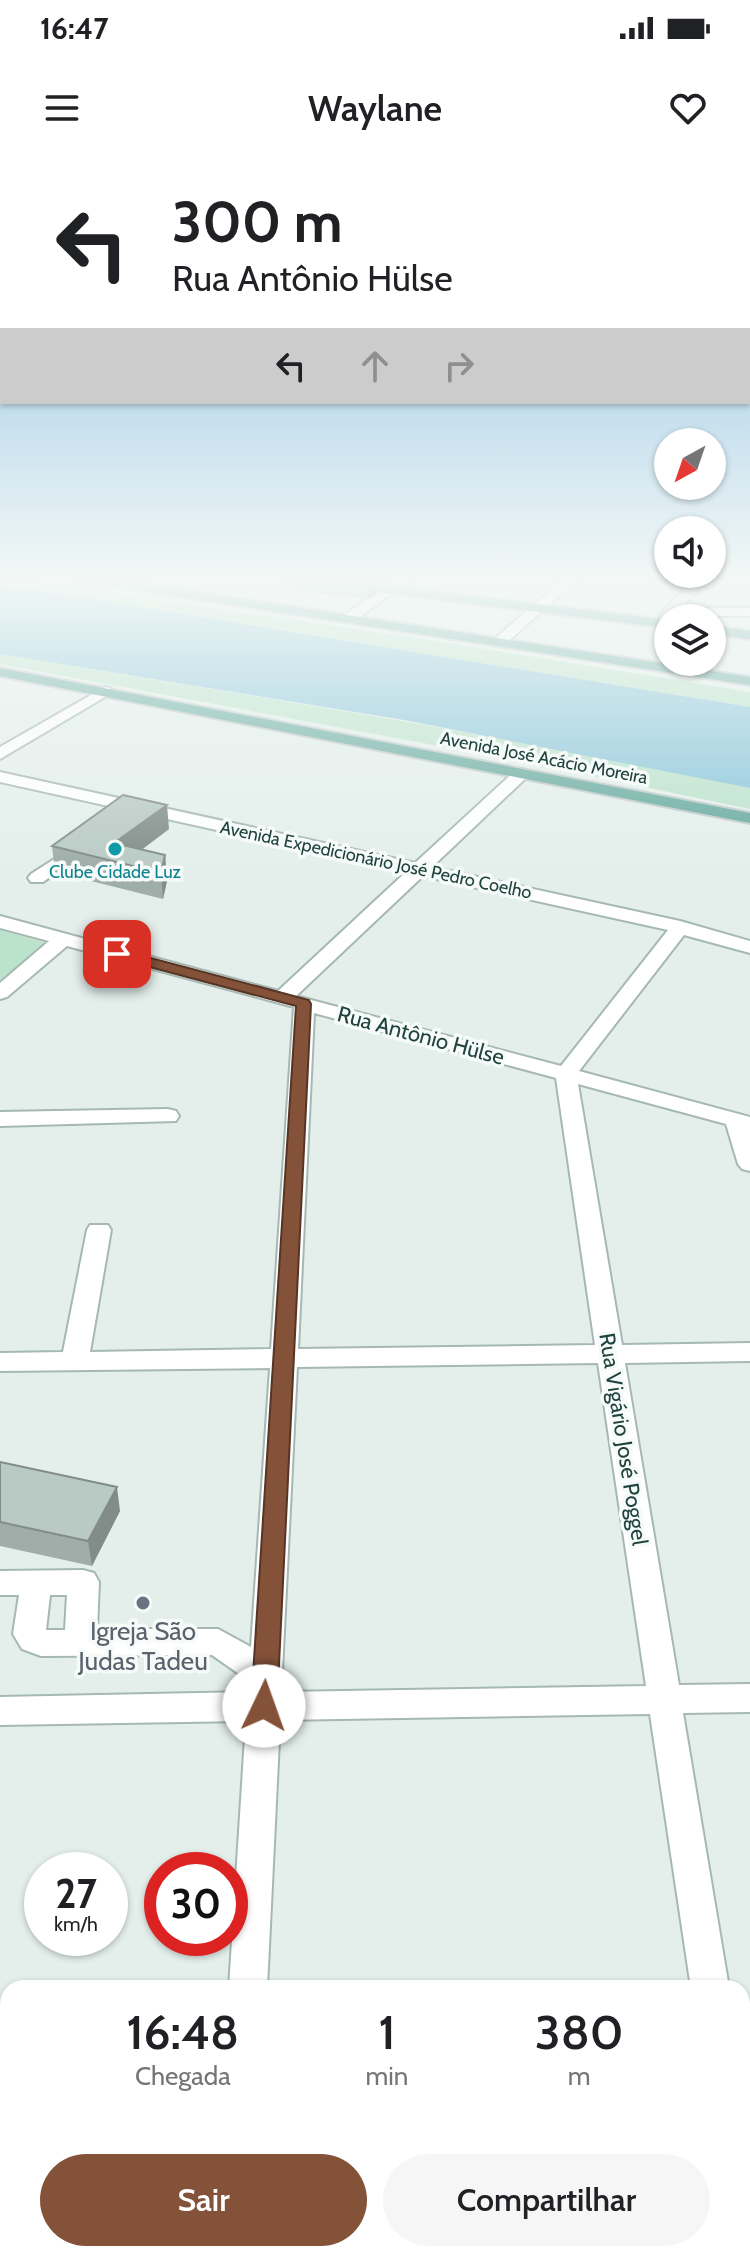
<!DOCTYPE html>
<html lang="pt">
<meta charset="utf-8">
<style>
body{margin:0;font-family:Cabin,sans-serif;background:#f6f6f6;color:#202124;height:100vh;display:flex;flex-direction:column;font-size:30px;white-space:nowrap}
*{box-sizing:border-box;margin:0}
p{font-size:26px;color:#757577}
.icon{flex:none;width:44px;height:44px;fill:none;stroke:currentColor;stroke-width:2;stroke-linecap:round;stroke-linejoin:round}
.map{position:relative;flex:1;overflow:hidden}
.details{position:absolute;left:0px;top:1820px;width:750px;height:282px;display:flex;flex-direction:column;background:#fff;border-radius:24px 24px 0 0;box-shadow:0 2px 6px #0004}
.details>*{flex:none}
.banner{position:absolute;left:0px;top:0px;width:750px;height:244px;box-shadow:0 2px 6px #0004;background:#fff;color:#202124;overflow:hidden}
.needle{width:52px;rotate:220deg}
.fabs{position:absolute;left:654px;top:268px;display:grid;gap:16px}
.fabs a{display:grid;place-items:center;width:72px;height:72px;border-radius:50%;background:#fff;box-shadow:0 2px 6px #0004;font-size:40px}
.speed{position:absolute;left:24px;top:1692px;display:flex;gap:16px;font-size:40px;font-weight:700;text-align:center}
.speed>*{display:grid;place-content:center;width:104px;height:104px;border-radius:50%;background:#fff;box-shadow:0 2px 6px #0004;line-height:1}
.speed small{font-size:20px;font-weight:400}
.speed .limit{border:12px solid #d22;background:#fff;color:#111}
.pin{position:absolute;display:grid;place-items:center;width:68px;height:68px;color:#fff;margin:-34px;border-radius:16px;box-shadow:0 4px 12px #0006}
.me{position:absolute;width:88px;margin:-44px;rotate:3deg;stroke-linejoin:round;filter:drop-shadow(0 0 6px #0008)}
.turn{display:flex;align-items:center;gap:28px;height:168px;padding:0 40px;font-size:36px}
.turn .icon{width:104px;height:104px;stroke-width:2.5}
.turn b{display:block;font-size:56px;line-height:68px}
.lanes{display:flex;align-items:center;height:76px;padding:0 40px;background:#0003;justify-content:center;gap:40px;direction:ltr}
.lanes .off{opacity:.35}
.eta{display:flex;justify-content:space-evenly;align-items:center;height:136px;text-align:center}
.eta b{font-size:48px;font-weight:600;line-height:56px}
.action{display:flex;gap:16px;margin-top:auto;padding:16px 40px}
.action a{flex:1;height:92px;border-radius:48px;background:#845239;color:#fff;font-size:32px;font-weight:600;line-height:92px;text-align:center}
.action a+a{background:#f6f6f6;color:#202124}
.status{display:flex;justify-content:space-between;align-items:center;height:56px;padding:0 40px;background:#fff;direction:ltr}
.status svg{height:22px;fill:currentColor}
header{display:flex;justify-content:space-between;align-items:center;height:104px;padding:0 40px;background:#fff;font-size:36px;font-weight:600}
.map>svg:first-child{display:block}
.green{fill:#bbe2ca}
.water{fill:#87c4d9}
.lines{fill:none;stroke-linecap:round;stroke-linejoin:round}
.minor-casing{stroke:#a6b8b4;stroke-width:4}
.major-casing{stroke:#c1cac9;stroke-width:4}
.path{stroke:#82b6ab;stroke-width:2;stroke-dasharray:2 3;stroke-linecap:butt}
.minor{fill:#fff;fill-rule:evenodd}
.major{fill:#64a99e;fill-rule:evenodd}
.wall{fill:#9faea9}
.shaded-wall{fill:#828d8a}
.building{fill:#b9cac5;stroke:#828d8a;stroke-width:2}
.route{fill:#845239;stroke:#563525;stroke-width:2}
.culture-dot{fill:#0f9aa8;stroke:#f6fbf9;stroke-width:3}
.worship-dot{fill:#6b7280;stroke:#f6fbf9;stroke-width:3}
.labels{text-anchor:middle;stroke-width:7;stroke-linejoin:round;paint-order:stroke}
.far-street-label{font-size:18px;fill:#21433e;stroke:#f6fbf9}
.far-culture-label{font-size:18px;fill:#0d838f;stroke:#f6fbf9}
.street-label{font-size:22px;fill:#21433e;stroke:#f6fbf9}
.near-worship-label{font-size:26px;fill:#5b616d;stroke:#f6fbf9}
</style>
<div class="status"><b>16:47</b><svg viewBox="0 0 49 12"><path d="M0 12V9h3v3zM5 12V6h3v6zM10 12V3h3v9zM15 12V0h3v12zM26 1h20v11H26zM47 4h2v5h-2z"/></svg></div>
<header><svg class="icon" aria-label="menu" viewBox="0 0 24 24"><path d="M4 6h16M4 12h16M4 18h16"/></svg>Waylane<svg class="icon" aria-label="heart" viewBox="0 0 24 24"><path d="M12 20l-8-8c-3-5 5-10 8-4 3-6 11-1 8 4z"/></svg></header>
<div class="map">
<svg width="750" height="2101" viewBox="0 0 750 2101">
<rect width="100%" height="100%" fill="#e4efeb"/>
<path class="green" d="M0,417L411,477L750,532V547L0,424Z
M0,494C250,536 502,574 750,628V649L535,604L0,504Z
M0,770L46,783L0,820Z"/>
<path class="water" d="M0,424L750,547V628L404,560L0,494Z"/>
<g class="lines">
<defs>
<path id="minor" d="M402,416H416L353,462H343V456Z
M568,416H581L504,485H494V479Z
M697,416H710L681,448H750V456H674L668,461H660V455Z
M105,527L110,528V534L0,599V587Z
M521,609L529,614L527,617L432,707L680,761L750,781V793L684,775L579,911L750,957V1011L742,1009L738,1004L726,964L578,924L622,1185L750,1183V1201L625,1203L679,1525L750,1524V1552L683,1553L729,1828H691L650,1554L280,1560L267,1828H229L246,1561L0,1565V1537L248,1532L249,1521L212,1495L41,1496L22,1489L13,1474L19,1435H0V1411L83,1410L94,1413L99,1422L97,1469H218L251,1487L270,1208L0,1211V1193L63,1192L87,1070L90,1065H108L111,1070L90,1192L271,1189L294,847L67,786L7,837L0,839V823L49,781L0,768V756L278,831L406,712L0,622V612L415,703L515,611ZM423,716L659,768L668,770L561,906L296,836ZM314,853L556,918L595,1185L298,1189ZM598,1203L646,1526L281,1532L297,1207ZM50,1435H67L65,1470H46Z
M81,682L87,683L90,687L87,691L43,722H31L28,718L31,714Z
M168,949L176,951L179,956L176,961L0,966V952Z
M742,2014L750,2017V2101H707L710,2094H742Z
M211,2094H255L254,2101H210Z"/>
<path id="major" d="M65,416H94L750,517V525L71,420Z
M274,416H309L668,460V468L280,420Z
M712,466L750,471V479L712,474Z
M0,508L750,653V663L0,516Z"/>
</defs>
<use href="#minor" class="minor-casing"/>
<use href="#major" class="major-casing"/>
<path class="path" d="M16,416L56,422"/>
<use href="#minor" class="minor"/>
<use href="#major" class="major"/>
</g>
<path class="wall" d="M192,416H240L232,421Z
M290,416H378V433L369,439L290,430Z
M169,669L142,689L165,695L167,721L163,739L55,712L52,686Z
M0,1302L120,1351L92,1406L0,1386Z"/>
<path class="shaded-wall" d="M369,416H378V433L369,439Z
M167,645L169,669L123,704L114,683Z
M165,695L167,721L163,739L161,713Z
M117,1327L120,1351L92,1406L88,1381Z"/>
<path class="building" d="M123,635L167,645L114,683L165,695L161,713L52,686Z
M0,1302L117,1327L88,1381L0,1362Z"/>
<linearGradient id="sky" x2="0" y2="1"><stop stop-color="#81bae2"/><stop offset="0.59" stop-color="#f3f8f6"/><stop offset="1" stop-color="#f3f8f6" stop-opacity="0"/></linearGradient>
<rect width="750" height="710" fill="url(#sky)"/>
<path class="route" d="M117,789L309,840L311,844L277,1546L273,1554L264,1557L255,1554L251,1546L296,846L112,797V791Z"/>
<circle class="culture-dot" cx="115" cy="689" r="8"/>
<circle class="worship-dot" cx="143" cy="1443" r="8"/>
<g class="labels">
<g class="far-street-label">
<text transform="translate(544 598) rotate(11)" y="6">Avenida José Acácio Moreira</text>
<text transform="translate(376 700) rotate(12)" y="6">Avenida Expedicionário José Pedro Coelho</text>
</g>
<g class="far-culture-label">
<text x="115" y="718">Clube Cidade Luz</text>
</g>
<g class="street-label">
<text transform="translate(421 875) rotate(15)" y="8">Rua Antônio Hülse</text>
<text transform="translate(624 1279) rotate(81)" y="8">Rua Vigário José Poggel</text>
</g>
<g class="near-worship-label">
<text x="143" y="1480">Igreja São<tspan x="143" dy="30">Judas Tadeu</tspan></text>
</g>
</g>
</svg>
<div class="fabs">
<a><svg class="needle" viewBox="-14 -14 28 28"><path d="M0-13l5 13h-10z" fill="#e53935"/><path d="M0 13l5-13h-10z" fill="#757577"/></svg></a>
<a><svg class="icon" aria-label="sound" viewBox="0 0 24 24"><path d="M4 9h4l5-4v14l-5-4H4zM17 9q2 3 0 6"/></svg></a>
<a><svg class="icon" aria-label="layers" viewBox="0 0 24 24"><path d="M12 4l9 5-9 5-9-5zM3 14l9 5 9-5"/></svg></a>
</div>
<div class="speed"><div>27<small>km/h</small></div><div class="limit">30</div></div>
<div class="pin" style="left:117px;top:794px;background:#d93025"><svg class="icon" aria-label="arrive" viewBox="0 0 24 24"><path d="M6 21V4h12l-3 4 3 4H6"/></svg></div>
<svg class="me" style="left:264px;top:1546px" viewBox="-20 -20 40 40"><circle r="19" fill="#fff"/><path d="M0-13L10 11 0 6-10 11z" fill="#845239"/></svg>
<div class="banner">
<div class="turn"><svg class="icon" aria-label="left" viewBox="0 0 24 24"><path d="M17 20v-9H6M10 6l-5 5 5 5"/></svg><div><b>300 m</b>Rua Antônio Hülse</div></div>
<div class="lanes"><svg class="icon" aria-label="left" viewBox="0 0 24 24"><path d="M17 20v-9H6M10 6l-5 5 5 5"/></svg><svg class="icon off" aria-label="ahead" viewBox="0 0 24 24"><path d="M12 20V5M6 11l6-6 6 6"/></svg><svg class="icon off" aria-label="right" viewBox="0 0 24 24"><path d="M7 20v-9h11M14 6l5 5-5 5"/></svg></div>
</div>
<section class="details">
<div class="eta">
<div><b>16:48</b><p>Chegada</p></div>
<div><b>1</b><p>min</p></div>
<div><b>380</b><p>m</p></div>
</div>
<div class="action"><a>Sair</a><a>Compartilhar</a></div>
</section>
</div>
